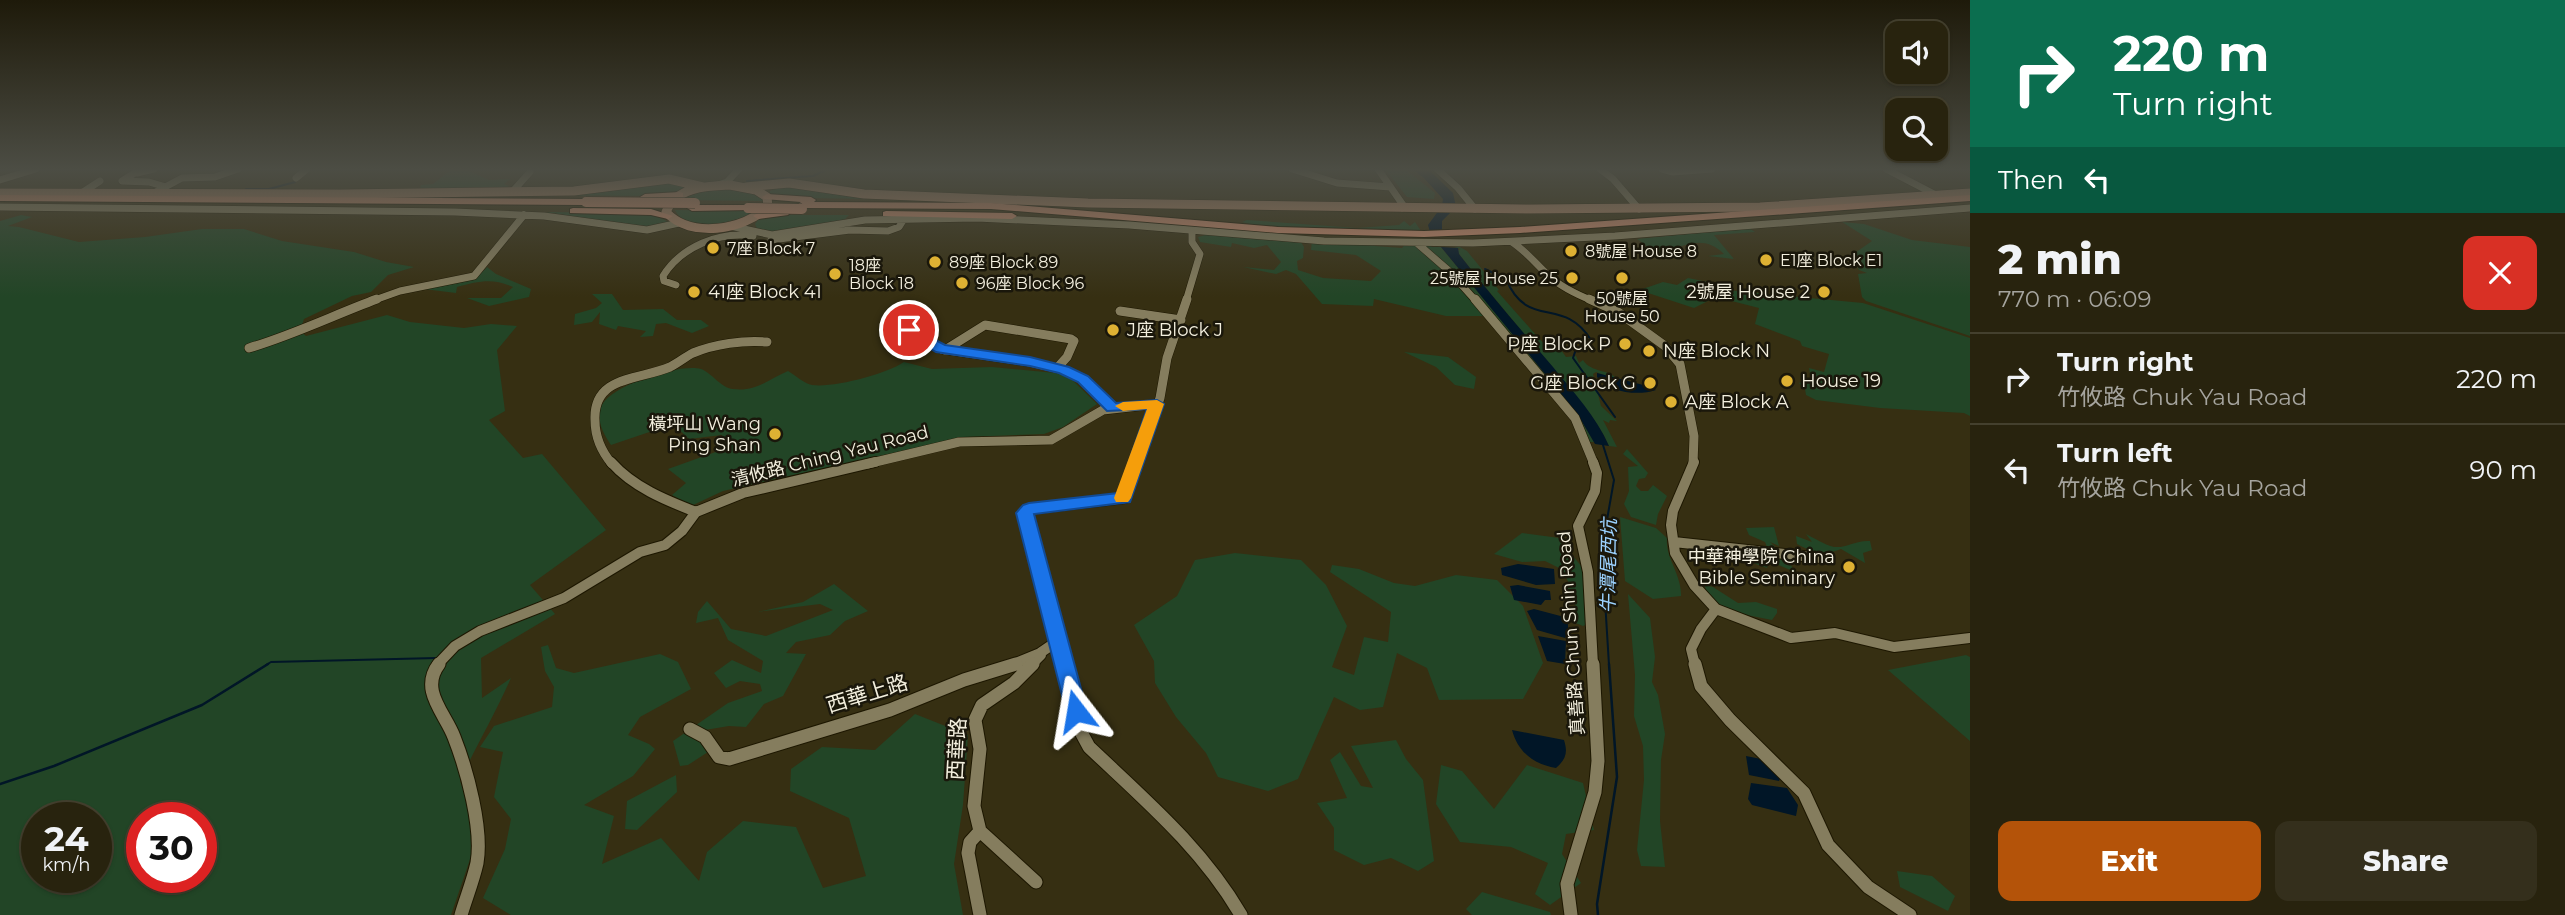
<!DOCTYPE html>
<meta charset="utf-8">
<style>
body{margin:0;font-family:Montserrat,"Noto Sans TC",sans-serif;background:#342f1c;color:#f1f3f6;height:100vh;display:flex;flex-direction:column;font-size:26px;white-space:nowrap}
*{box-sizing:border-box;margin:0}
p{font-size:23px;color:#a5a49e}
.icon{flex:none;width:38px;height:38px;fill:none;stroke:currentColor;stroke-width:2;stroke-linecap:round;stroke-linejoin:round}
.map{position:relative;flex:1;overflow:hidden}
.panel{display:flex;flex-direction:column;background:#28230e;width:595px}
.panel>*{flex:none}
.top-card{background:#0b6e4f;color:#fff;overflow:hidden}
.buttons{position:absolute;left:1885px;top:21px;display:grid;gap:14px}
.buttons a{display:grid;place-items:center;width:63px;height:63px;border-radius:14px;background:#28230e;box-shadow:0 2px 5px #0004,0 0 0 2px #44402e;font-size:35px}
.speed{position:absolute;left:21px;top:802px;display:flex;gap:14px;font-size:35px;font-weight:700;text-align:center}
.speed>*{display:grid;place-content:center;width:91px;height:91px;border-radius:50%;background:#28230e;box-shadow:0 2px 5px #0004,0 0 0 2px #44402e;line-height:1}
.speed small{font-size:18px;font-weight:400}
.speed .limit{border:10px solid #d22;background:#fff;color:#111}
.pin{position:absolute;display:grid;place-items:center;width:60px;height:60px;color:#fff;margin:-30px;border:4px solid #fff;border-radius:50%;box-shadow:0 2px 7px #0007}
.me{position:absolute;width:77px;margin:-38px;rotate:346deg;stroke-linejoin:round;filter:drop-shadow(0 0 5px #0008)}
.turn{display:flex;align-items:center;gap:24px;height:147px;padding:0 28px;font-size:32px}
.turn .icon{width:91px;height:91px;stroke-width:2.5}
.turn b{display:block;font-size:49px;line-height:60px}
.then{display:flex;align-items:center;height:66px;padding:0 28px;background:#0003;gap:14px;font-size:26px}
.round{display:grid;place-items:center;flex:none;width:74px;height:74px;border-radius:14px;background:#342f1c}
.headline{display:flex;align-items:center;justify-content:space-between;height:119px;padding:0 28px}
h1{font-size:42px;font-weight:800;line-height:52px}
.action{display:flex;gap:14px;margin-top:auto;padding:14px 28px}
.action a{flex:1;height:80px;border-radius:14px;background:#b45309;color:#fff;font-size:28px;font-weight:800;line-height:80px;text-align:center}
.action a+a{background:#342f1c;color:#f1f3f6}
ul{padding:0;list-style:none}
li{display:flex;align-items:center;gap:21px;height:91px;padding:0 28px;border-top:2px solid #44402e}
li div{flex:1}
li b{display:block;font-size:26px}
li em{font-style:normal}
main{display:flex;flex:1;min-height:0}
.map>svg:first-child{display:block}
.green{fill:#224526;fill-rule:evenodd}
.water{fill:#011627}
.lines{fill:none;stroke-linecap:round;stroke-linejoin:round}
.stream-far1{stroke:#011627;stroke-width:2}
.stream{stroke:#011627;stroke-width:2.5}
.minor-far3-casing{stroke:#1d1700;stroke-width:8}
.minor-far2-casing{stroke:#1d1700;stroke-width:10}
.minor-far1-casing{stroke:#1d1700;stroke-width:12}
.minor-casing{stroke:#1d1700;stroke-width:15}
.major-casing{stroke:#1d1700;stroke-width:10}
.highway-casing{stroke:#1d1700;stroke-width:2}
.minor-far3{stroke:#857d5e;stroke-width:7}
.minor-far2{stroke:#857d5e;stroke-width:9}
.minor-far1{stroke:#857d5e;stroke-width:10}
.minor{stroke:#857d5e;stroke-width:13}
.major{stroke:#b08567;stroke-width:9}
.highway{fill:#cc8b6d;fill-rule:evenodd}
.highway-bridge-casing{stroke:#1d1700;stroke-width:11;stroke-linecap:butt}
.highway-bridge{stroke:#cc8b6d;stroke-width:10}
.route{fill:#1a73e8;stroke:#114b97;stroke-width:2}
.slow{fill:#f59e0b}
.poi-dot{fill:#deb133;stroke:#1a170b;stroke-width:2.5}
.labels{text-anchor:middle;stroke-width:5;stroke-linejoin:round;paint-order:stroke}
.far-poi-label{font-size:16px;fill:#f3efde;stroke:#1a170b;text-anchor:start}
.poi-label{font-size:18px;fill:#f3efde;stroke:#1a170b;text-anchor:start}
.street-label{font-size:18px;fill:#f3efde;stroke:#1a170b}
.water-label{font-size:19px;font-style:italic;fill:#9bd1fe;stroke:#1a170b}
.near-street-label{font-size:21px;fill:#f3efde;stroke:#1a170b}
</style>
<main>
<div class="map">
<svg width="1970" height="915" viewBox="0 0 1970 915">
<rect width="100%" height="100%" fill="#362f12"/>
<path class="green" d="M452,169L467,170L489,180L510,179L504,184L509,186L492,193L419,194L421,185L433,184Z
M1385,169H1405L1435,193L1434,199L1407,197Z
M664,182L687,187L682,192L659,196L497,195Z
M783,186L901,199L783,198L770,194V191Z
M709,189L747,190L764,201L680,200Z
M675,210L759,211C740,220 687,237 675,210Z
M544,212L649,213L669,222L647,227Z
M21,215L32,217L8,226L19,227L79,242L145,237L202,229H244L282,241L354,252L386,262L414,267L388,275L371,292L352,296L304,319L300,331L306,336L387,315L410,322L464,328L491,324L517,326L497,350L505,411L489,420L523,458L542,454L606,530L530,585L555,614L481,658L482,698L511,678C495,714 476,746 460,781L479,833L451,915H0V221ZM37,817H96V877H37ZM142,817H201V877H142Z
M771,215H849L842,222L776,232L757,229L755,224L758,220Z
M1247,220L1357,228L1399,225L1404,221L1410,226L1415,222L1421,231L1261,227L1242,222Z
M1842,222L1864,224L1912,240L1970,247V336L1866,301L1862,297L1858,274L1867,273L1859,270L1852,255L1872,241Z
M1749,228L1755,232L1714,235L1734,259L1708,256L1724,254C1698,228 1673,256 1656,251C1649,249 1643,243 1637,239Z
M1217,232L1299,239L1304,247L1303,258L1297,261L1298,270L1323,278L1371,281L1381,271L1356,255L1311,250L1312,240L1378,241L1388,243H1379L1375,246L1402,248L1407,242L1426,243L1432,247H1441L1577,413L1594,442H1589L1574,415L1473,293L1425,247L1418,246L1487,316H1446L1374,299L1373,306L1322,304L1296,274L1286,270L1276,274L1243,267L1274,270L1281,262L1267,245L1254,248L1232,243L1231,247L1200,242L1198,237Z
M1458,246L1467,251L1499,290L1497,291L1545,345L1561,350L1566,357L1576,356L1579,363L1583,360C1592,374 1610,368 1619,381L1596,372L1593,374L1601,406L1617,421L1610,420L1609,423L1603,420L1617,447L1609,446C1598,421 1579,401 1562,380C1528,337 1492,297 1459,254L1457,250L1461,249L1454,247Z
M487,267L496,274L531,289L529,297L489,306L467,298H501L513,287C493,278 479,281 457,287L456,293L416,288L482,272Z
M1688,278L1718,284L1727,290L1863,303L1970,338V416L1964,413L1880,408L1816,400L1806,395L1805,389L1799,383L1811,379L1809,368L1824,372L1829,354L1802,346L1800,341L1755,324L1759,308L1716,297L1694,308L1648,293L1628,294L1663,282L1677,285Z
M592,294H612L623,310L663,309L677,320H701L709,326L692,333L666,323L656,324L653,336L640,337L646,331L618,326L616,330L599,324L600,312L592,322L574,325L575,314L596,308L602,303Z
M1404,352L1448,357L1476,377L1474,389L1455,385L1436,367Z
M904,362L932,369L992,367L1066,374L1097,404L1063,427L1044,434L964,437L723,491L691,506L672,495L686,483L668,469L724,449L722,435L689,439L673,424L611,445C603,433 595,419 602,405C612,385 680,363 701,369C712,373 721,388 733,389C756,392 769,379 788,371C795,375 805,384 812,385C834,388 886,374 904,362Z
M1627,449L1648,473L1645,478L1639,479L1636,486L1641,491H1648L1653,485L1667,496L1658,514L1656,525L1631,517L1624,504L1629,491L1628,467L1638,466L1623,454Z
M1620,517L1656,528L1667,538C1665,558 1682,575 1681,596L1653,599L1625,581Z
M1774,527L1779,546L1770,542L1787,558L1795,572L1769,561L1767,568L1736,557L1699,553L1702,543L1767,547L1765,542L1749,535L1746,528Z
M1522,533L1567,539L1568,550L1582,567L1595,620L1583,626L1573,622L1577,608L1567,591L1569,583L1561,569L1545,561L1522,562L1494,554Z
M1806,534C1814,538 1825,545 1834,547C1847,548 1856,540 1870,541L1872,550L1863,553L1865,563L1841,549C1824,556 1814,553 1797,544L1796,536L1812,542Z
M1235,553L1301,560L1326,585L1347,626L1332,667L1354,675L1364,637L1388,642L1391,612L1330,572L1332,565L1359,569L1394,583L1415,586L1456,575L1497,580L1523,606L1543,663L1523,699L1439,700L1427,668L1397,653L1383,707L1360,710L1334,697L1298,779L1268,791L1218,777L1206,753L1176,717L1155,683L1154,661L1134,625L1177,596L1195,560Z
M834,584L868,611L845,621L830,635L796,642L786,653L806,654L783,696L764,704L746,727L729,726L705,730L708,752L688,765L680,766L673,741L728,703L762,691L760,684L740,681L726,688L714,673L732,660L761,673L763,661L728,640L718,618L696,623L698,612L707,601L731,629L766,636L833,610L820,604L757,612L803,602Z
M1704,585L1713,587L1738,603L1756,602L1777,609V613L1772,620C1746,614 1714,613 1704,585Z
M1628,594L1650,618L1655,657L1652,682L1658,695L1665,734L1661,760L1660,821L1665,867L1641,866L1637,850L1644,780L1643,746L1634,716L1635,675Z
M548,645L556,668L574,673L660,654L678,662L691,689L640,717L628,735L649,744L655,749L633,776L584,805L614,816L602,864L661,838L699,881L707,852L743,821L796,827L823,888L866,876L849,818L790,791L791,769L822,747L875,750L915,714L968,735L963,805L954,864L963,915H511L483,898L505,849L511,819L494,797L503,752L480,747L494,726L552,707L554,687L545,671L541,647Z
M1966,655L1970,657V741L1888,670Z
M1396,740L1406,759L1423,780L1434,861L1418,871L1391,858L1364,865L1334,850V828L1317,803L1347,798L1330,760L1340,752L1361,786L1373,788L1351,746Z
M1441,765L1462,771L1494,809L1527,765L1583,783L1594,830L1566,834L1562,854L1581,883L1550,905L1535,894L1548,863L1511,847L1460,842L1436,804Z
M676,775L677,792L637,830L625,829L627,801Z
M1897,871L1932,876L1955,896L1948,911L1900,887Z
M1482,892L1550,912L1551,915H1472L1466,909Z"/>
<path class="water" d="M1412,169H1428L1453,193L1456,207L1442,221V231L1430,232L1428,225L1442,206L1443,199L1424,178Z
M1441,247L1458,248L1459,254C1488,292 1522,331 1553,367C1574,393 1596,416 1609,446L1595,444L1577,413Z
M1597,373L1651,387L1656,390C1638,396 1610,393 1597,377Z
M1518,564L1554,569L1555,584L1536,585L1502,575L1501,568Z
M1518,585L1550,591L1551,600H1545L1541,605L1514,600L1510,586Z
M1534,609L1568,618V633L1565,638L1537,630L1527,611Z
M1538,636L1566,641L1565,664L1547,661Z
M1512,730L1564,740C1568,753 1566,759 1556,768C1533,764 1518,752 1512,730Z
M1746,756L1761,759L1781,776L1779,781L1749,775Z
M1751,783L1787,788L1798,805L1796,816L1752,805L1748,799Z"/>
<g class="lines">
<path class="stream-far1" d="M747,181L813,176L828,169
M246,189H269L295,182
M1485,269L1506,279C1528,331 1563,295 1591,340L1576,349L1573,358L1615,417
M1603,445L1614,480L1605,531L1604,584L1609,665
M266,665L271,662L437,658"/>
<path class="stream" d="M0,784L54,766L202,705L268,664
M1598,915L1597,904L1617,777L1609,664"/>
<defs>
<path id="minor-far3" d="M141,169L122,181L149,182L166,187
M1292,169L1337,183L1390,187
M1378,169L1403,205L1402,208
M1437,169L1458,188L1475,209
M1600,169L1613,179L1639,209
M1662,169L1673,172L1712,169
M1886,169L1936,195
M137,173L154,169
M296,178L307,169
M0,180L36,169
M718,185L727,182L739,169
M513,191L530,172
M80,194L100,181
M152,194L182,178L215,177L238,169
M0,207L455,212L544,216L647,230L679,223
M730,226L772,235L865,220L977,218L1129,225L1324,241L1473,243L1615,236L1970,208
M771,240L850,230L888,231L899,227L904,219
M1512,242C1527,252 1536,264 1549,276C1561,287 1578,295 1593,301
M1418,244L1449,271L1476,301
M676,285L664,281L663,276C681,247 719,231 753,236
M372,301L400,291L474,276L524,215
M1186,301L1200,254L1192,242V232"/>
<path id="minor-far2" d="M1475,299L1575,418L1594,464
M1589,299L1618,312L1665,346L1680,364L1694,436L1693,464
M1120,311L1181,320
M888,324L909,330L941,349L1030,362L1064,370L1083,379L1112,408
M249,348C293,335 334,315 377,299
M945,350L985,325L1071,339L1074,341L1067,357L1057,368
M612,464C601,451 595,436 595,420C593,375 640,380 670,367C678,363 685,357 693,353C715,344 743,340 767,342
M867,464L959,442L1051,440L1103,410L1157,404
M1137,464L1160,398L1167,358L1187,299"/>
<path id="minor-far1" d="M611,462C633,487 665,500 696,512
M1694,462L1673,511L1671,525L1675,553L1694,585L1716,609L1791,638L1835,633L1894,647L1970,638
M1674,542L1821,558
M437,665L455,646L480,631L564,598L640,552L665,545L682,531L696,512L743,493L875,462
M1011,665L1040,653L1059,640
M1031,665L1041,655
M1064,665L1025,513L1029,509L1125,498L1137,462
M1593,665L1588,572L1578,526L1595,491L1597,473L1593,462
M1695,665L1691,649L1701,629L1716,609"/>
<path id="minor" d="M439,664C419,690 445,713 454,737C467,770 483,829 477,863C473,881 466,898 461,915
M1033,664L1014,683L982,705L975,720L980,749L974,806L980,831L1036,882
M1064,664L1082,734L1089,747C1145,800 1202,848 1241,915
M1695,664L1701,686L1730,720L1804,793L1828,845L1868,887L1910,915
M690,729L705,737L719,757L729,759L890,710L964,680L1016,664
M980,831L970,842L968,853L980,915
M1571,915L1567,884L1595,792L1598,761L1593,664"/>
<path id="major" d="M730,185L756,190L767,197L768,207C743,230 691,239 666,212C676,187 706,186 730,185Z
M746,187L789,183L864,194L1088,203L1531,209L1760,207L1970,193
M0,193L340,194L574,191L669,179L703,187"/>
<path id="highway" d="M680,192L683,193V197L645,200L640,197L645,194Z
M767,194L811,197L816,200L814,202L991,203L1278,227L1424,231L1520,227L1970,195V201L1520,233L1424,237L1278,233L991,209L802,208L797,205L801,202L764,199L762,197Z
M0,195L586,199L591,202L586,205L0,201Z
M748,205L753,208L751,210L692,211L687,208L692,205Z
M573,208L651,209L673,216L668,219L651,215L570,213V209Z
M785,210L790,213L788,215L758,219L753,216L758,213Z
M886,211L1012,213L1017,216L1012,219L883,216V212Z"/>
</defs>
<use href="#minor-far3" class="minor-far3-casing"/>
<use href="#minor-far2" class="minor-far2-casing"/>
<use href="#minor-far1" class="minor-far1-casing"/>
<use href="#minor" class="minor-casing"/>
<use href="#major" class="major-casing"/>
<use href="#highway" class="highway-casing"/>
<use href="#minor-far3" class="minor-far3"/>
<use href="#minor-far2" class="minor-far2"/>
<use href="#minor-far1" class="minor-far1"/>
<use href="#minor" class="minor"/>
<use href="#major" class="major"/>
<use href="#highway" class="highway"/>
<defs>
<path id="highway-bridge" d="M586,202L695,203
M748,208L802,209"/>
</defs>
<use href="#highway-bridge" class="highway-bridge-casing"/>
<use href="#highway-bridge" class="highway-bridge"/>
</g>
<linearGradient id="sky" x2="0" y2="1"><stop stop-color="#1e1a0a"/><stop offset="0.57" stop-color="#4c4d44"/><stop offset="1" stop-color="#4c4d44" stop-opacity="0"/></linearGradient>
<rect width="1970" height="297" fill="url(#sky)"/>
<path class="route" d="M909,326L945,345L1030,357L1069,367L1088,376L1116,403L1157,400L1164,404L1130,502L1034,514L1087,711L1084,717L1076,719L1069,717L1066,711L1016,513L1023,505L1029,503L1118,493L1147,409L1107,411L1078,382L1059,373L1030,366L936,352L904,333L902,330Z"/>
<path class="slow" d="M1157,400L1164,404L1131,498L1128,502H1116L1114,498L1147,409L1123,411L1115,406L1123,402Z"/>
<g class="poi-dot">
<circle cx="713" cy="248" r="7"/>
<circle cx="1571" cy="251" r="7"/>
<circle cx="1766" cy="260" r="7"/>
<circle cx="935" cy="262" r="7"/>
<circle cx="835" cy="274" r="7"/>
<circle cx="1572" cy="278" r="7"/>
<circle cx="1622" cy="278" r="7"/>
<circle cx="962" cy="283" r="7"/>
<circle cx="694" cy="292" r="7"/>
<circle cx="1824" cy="292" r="7"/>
<circle cx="1113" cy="330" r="7"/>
<circle cx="1625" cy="344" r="7"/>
<circle cx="1649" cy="351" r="7"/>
<circle cx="1787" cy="381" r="7"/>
<circle cx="1650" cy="383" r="7"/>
<circle cx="1671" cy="402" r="7"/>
<circle cx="775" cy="434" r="7"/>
<circle cx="1849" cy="567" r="7"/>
</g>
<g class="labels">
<g class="far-poi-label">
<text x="727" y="254">7座 Block 7</text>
<text x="1585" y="257">8號屋 House 8</text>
<text x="1780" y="266">E1座 Block E1</text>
<text x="949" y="268">89座 Block 89</text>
<text x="849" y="271">18座<tspan x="849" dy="18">Block 18</tspan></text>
<text x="1558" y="284" text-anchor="end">25號屋 House 25</text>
<text x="976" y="289">96座 Block 96</text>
<text x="1622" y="304" text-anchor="middle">50號屋<tspan x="1622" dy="18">House 50</tspan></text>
</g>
<g class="poi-label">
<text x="708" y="298">41座 Block 41</text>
<text x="1810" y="298" text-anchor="end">2號屋 House 2</text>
<text x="1127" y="336">J座 Block J</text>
<text x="1611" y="350" text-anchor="end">P座 Block P</text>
<text x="1663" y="357">N座 Block N</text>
<text x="1801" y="387">House 19</text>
<text x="1636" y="389" text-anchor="end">G座 Block G</text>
<text x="1685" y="408">A座 Block A</text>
<text x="761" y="430" text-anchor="end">橫坪山 Wang<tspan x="761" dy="21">Ping Shan</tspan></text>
<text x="1835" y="563" text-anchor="end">中華神學院 China<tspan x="1835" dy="21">Bible Seminary</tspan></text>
</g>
<g class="street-label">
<text transform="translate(830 456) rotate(-14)" y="6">清攸路 Ching Yau Road</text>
<text transform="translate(1571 633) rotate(-94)" y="6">真善路 Chun Shin Road</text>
</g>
<g class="water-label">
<text transform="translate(1608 566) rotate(-89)" y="7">牛潭尾西坑</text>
</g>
<g class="near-street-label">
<text transform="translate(867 694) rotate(-17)" y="7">西華上路</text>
<text transform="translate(957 749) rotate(-87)" y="7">西華路</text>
</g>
</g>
</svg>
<div class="buttons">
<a><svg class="icon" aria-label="sound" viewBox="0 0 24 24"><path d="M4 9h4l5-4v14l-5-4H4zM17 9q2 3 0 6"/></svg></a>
<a><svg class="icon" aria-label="search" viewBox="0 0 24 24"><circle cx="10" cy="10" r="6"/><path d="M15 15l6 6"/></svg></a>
</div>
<div class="speed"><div>24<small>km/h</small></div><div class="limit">30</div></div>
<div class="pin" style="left:909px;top:330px;background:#d93025"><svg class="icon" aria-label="arrive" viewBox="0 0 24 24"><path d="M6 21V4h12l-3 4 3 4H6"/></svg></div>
<svg class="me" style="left:1076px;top:711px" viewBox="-20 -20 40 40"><path d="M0-17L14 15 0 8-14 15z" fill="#1a73e8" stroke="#fff" stroke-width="4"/></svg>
</div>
<section class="panel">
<div class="top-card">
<div class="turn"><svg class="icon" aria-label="right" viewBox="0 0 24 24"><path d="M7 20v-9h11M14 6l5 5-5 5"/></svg><div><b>220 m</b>Turn right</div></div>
<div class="then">Then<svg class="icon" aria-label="left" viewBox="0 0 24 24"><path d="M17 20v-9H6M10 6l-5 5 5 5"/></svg></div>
</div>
<div class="headline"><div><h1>2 min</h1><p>770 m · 06:09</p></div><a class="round" style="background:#d93025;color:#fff"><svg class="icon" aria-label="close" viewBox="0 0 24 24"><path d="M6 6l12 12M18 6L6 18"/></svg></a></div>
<ul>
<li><svg class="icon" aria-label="right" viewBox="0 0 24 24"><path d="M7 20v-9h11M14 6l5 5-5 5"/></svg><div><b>Turn right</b><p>竹攸路 Chuk Yau Road</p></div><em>220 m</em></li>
<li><svg class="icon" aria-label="left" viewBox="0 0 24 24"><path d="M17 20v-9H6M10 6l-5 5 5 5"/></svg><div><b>Turn left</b><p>竹攸路 Chuk Yau Road</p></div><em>90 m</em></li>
</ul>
<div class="action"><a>Exit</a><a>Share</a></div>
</section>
</main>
